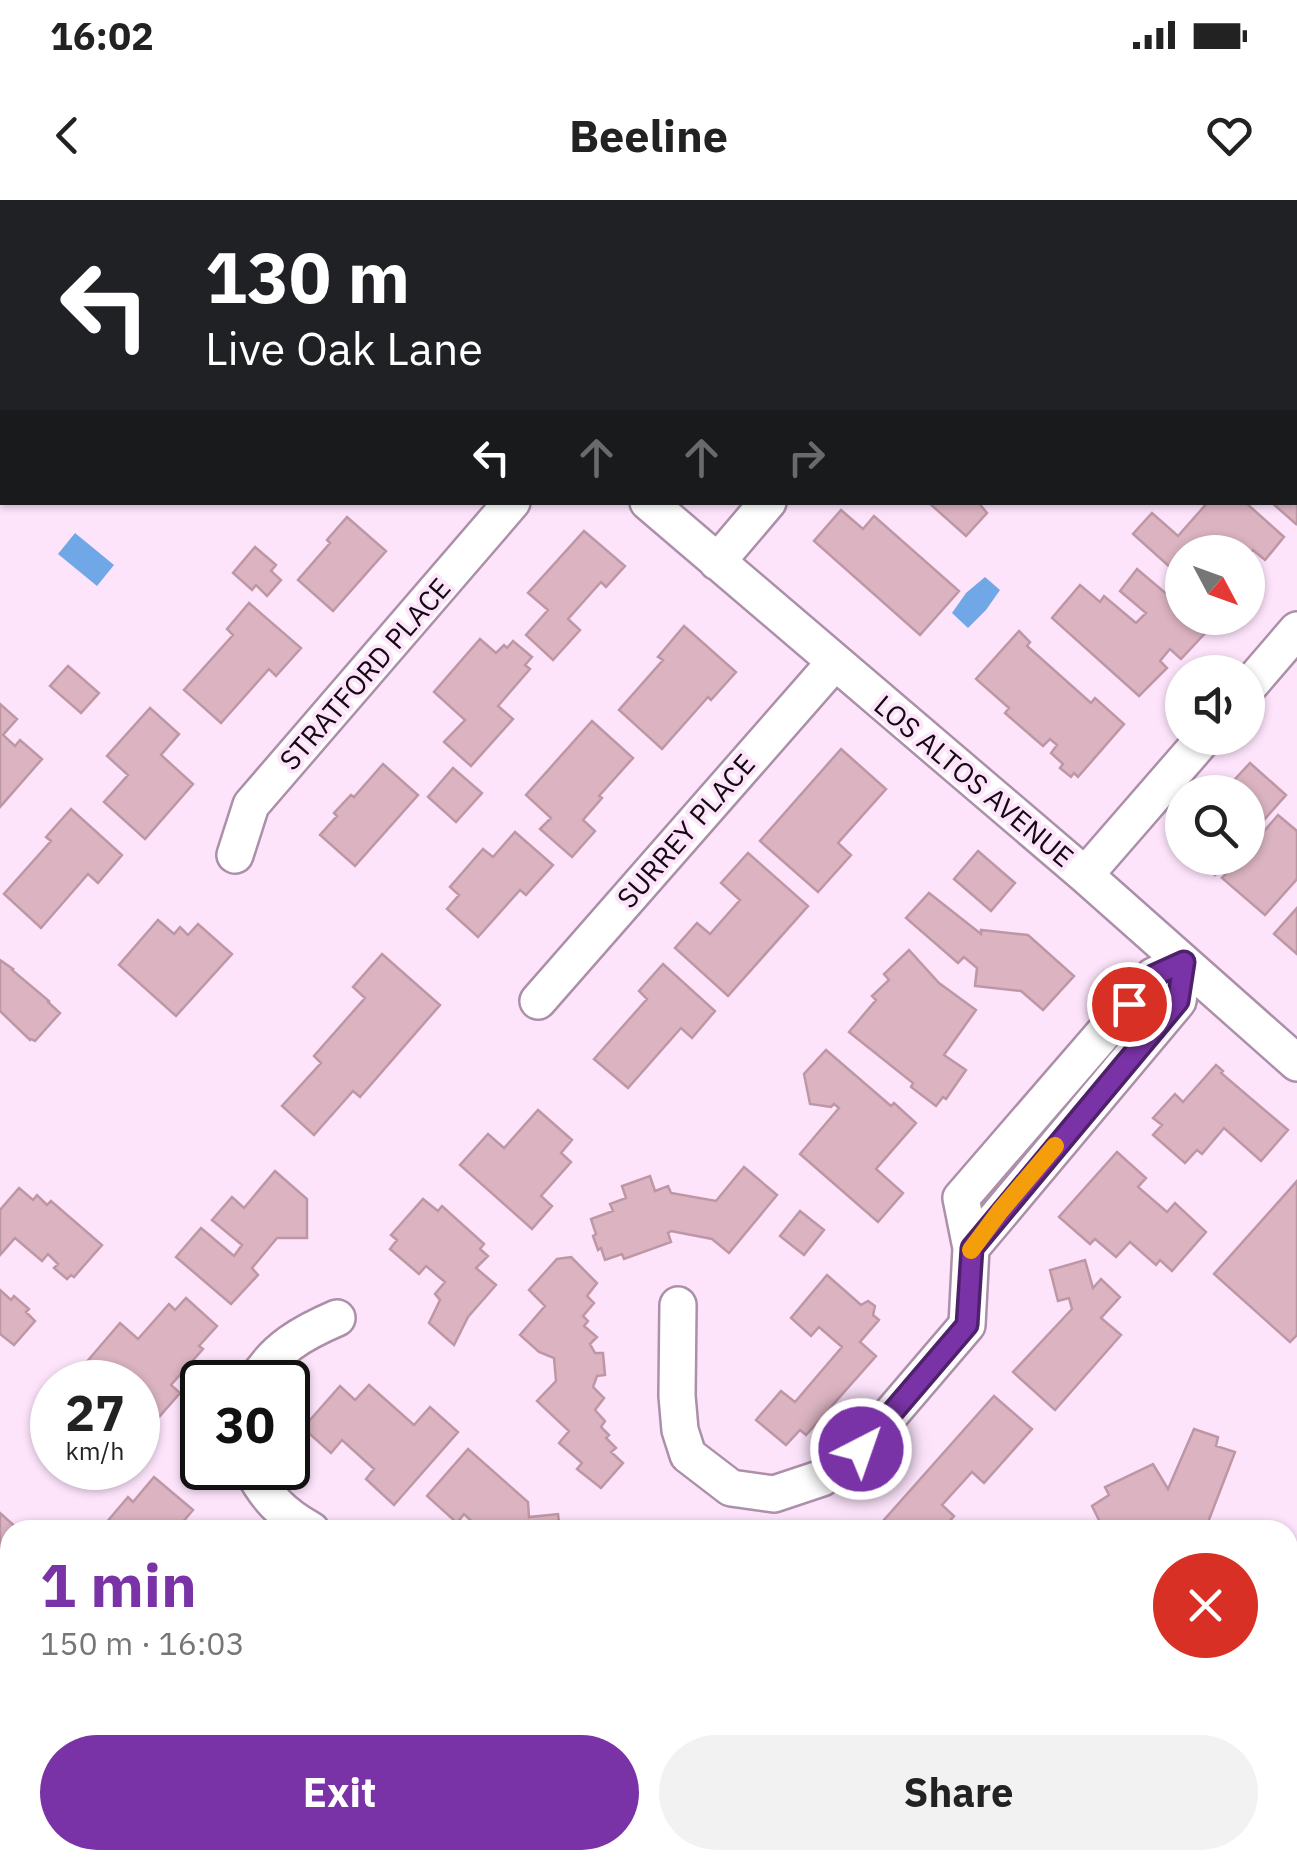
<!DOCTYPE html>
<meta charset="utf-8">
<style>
body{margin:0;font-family:"IBM Plex Sans",sans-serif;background:#f2f2f2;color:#222;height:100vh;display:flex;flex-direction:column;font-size:38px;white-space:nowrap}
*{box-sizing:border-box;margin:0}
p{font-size:32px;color:#767676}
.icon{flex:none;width:55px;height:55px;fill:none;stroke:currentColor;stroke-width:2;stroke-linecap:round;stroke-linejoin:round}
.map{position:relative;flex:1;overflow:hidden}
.sheet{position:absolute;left:0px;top:1320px;width:1298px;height:350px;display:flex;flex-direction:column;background:#fff;border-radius:30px 30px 0 0;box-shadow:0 2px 8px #0004}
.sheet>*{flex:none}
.hud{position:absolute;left:0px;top:0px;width:1298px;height:305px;box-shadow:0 2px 8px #0004;background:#202124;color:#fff;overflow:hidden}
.needle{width:65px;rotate:131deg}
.buttons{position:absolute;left:1165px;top:335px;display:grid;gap:20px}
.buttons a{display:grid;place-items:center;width:100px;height:100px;border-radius:50%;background:#fff;box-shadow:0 2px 8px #0004;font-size:50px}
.speed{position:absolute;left:30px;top:1160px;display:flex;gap:20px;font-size:50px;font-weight:700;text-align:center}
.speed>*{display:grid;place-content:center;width:130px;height:130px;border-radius:50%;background:#fff;box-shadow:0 2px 8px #0004;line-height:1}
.speed small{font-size:25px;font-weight:400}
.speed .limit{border:5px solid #111;border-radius:15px;background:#fff;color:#111}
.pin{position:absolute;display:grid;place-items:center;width:85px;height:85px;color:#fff;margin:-42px;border:5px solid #fff;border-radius:50%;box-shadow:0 2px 10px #0007}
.me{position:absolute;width:110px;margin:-55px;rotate:41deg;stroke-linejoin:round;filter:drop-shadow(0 0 8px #0008)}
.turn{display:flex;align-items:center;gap:35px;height:210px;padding:0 40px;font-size:45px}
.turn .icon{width:130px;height:130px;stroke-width:2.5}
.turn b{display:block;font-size:70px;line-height:85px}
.lanes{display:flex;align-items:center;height:95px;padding:0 40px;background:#0003;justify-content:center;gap:50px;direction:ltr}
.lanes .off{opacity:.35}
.round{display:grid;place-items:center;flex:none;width:105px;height:105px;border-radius:52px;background:#f2f2f2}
.summary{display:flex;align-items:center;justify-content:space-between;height:170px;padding:0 40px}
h1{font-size:60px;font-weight:700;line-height:75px;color:#7a33a6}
.action{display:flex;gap:20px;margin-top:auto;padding:20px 40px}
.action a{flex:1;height:115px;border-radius:60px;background:#7a33a6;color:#fff;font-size:40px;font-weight:700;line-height:115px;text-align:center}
.action a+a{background:#f2f2f2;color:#222}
.status{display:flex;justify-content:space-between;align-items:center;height:70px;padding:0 50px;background:#fff;direction:ltr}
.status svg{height:28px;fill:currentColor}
header{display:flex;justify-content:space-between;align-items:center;height:130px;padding:0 40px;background:#fff;font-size:45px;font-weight:700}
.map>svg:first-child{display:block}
.water{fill:#70a7e6}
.building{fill:#dbb3c1;stroke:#be97a5;stroke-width:2.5}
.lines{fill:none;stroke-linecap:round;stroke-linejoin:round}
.minor-casing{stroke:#ac8fa9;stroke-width:40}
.minor{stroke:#fff;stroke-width:35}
.route-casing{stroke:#4f216c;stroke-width:25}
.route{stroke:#7a33a6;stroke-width:18}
.slow{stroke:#f59e0b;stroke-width:18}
.labels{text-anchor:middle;stroke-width:8;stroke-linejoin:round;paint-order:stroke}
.street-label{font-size:28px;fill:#130912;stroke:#fde4fb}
</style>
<div class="status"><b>16:02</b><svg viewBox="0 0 49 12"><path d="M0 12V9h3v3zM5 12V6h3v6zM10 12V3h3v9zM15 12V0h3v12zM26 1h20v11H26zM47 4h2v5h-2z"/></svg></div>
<header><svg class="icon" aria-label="back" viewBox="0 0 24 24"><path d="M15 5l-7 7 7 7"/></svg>Beeline<svg class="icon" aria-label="heart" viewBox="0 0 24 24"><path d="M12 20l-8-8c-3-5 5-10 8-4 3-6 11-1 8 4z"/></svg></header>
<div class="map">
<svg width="1297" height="1670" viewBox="0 0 1297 1670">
<rect width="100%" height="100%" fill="#fde4fb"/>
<path class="water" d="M75,333L114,365L97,386L58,354Z
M985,377L1000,390L986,410L968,428L952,413L966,393Z"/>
<path class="building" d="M2,35V139L1,141L0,38Z
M1297,194V322L1296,324L1271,302H1295V238L1297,236L1295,234V196Z
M928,302H978L987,313L966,336Z
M1208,302H1245L1284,337L1265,360L1253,350L1248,357V352H1182V378L1133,334L1152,313L1178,336Z
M841,310L863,329L874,316L959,391L920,435L814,341Z
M347,317L386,351L333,411L298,380L330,343L327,340Z
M584,331L625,366L606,387L601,382L568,419L580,430L553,460L526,435L548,410L528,393Z
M255,347L276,365L271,371L281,380L267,396L256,385L252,390L233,373Z
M1137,369L1182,407V418H1195L1209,429L1181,459L1170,449L1160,461L1167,468L1139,496L1052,418L1080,385L1100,402L1104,396L1136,423L1146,413L1120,391Z
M249,403L301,448L276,476L269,469L221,523L184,490L233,435L227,429Z
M684,426L736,472L711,500L708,497L662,549L619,510L663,460L658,457Z
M1019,431L1030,442L1027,446L1091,503L1095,498L1124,524L1078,577L1074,573L1071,577L1060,568L1063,564L1051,553L1057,545L1050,539L1043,546L1005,513L1009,508L976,479Z
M480,439L496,453L504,445L507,448L513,441L532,457L525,465L530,469L498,506L513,519L471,566L444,542L465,520L434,492Z
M68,466L99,493L81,513L50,486Z
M0,504L17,519L3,535L15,546L20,540L42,559L0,607Z
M150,508L179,534L161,555L193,584L145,639L104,602L128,575L107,556Z
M592,521L633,558L599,596L602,598L583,620L595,631L572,657L540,629L551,618L526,595Z
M841,549L886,589L838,643L851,655L818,692L760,641Z
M1250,563L1286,595L1248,638V592H1223Z
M383,564L418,595L355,666L320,635L337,616L334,613L351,595L354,597Z
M453,568L482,593L456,622L428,597Z
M71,609L122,655L98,683L88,674L41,728L4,694L51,641L46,637Z
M1278,615L1297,631V679L1265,715L1222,678L1241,658H1248V650Z
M515,632L553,665L526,695L520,690L478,737L447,709L459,695L450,687L483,649L493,657Z
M978,651L1015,683L991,711L954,679Z
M748,653L808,706L728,796L675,748L697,723L710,734L740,700L721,683Z
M1195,658H1231L1215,675Z
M929,693L981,734V730L1028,735L1074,776L1043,810L1021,791L975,786L977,768L964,757L958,763L906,718Z
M1297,708V754L1274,734Z
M158,720L174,734L180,727L188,735L198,724L232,754L176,816L119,765Z
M909,750L939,783L976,810L944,855L966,870L946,899L943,897L936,906L911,887L913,883L849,832L876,800L872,796L889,780L884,774Z
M382,754L440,805L360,897L353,891L314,935L282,906L321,863L314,856L365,798L353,787Z
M0,760L13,769L12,770L49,801L48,802L60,813L35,841L31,839L30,840L0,811Z
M663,764L715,811L692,838L681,828L628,888L594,859L647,799L639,791Z
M826,850L891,906L894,903L916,923L876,969L903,993L878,1022L800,954L839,908L834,904L831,907L810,904L804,874Z
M1216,865L1223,871L1221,873L1288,930L1261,961L1224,928L1202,954L1197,950L1185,963L1153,935L1162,925L1153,918L1175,894L1183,902Z
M538,910L572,940L561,953L571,962L541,996L552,1006L532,1029L460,965L488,934L504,948Z
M1117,952L1146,978L1138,987L1167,1012L1175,1003L1206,1032L1172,1071L1160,1060L1156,1065L1130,1042L1116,1057L1095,1039L1090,1044L1059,1017Z
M744,967L777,995L729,1053L712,1039L671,1031L668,1033L671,1042L624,1059L622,1054L605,1060L601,1048L598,1050L593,1036L596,1034L591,1019L613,1011L610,1004L626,998L622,986L650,976L655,991L668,986L671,993L716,1001Z
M275,971L307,999V1038H277L252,1068L258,1075L231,1104L176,1057L201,1028L234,1056L242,1045L212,1020L232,997L244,1008Z
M1297,981V1135L1290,1142L1214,1074Z
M19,988L33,1000L37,995L47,1005L51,1001L102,1045L74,1077L71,1075L67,1079L54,1068L58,1064L48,1054L42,1061L15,1038L0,1055V1010Z
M423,999L438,1011L442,1006L484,1044L480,1049L488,1056L476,1068L496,1085L468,1117L454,1145L429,1123L440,1100L435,1094L445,1082L426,1066L419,1074L390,1049L397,1040L391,1035Z
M800,1011L824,1030L804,1055L780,1036Z
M571,1057L597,1083L587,1096L594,1103L583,1116L588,1121L584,1126L597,1137L590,1144L595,1153H603L605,1175L597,1176L593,1187L604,1198L595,1210L605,1221L601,1227L609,1235L606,1238L616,1248L611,1252L623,1263L601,1288L577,1269L582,1263L559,1243L569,1231L537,1201L556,1181L554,1158L539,1152L520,1135L545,1106L529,1090L557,1059Z
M1085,1060L1093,1088L1101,1079L1120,1097L1101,1118L1121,1135L1055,1210L1013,1172L1072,1109L1069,1098L1058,1101L1050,1070Z
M827,1075L861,1105L868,1101L875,1106L873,1115L879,1120L860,1142L876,1156L806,1235L800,1230L786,1245L756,1220L781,1191L795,1202L842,1147L819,1127L811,1136L791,1118Z
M0,1090L11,1100L14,1096L29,1109L26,1112L35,1121L14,1145L0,1134Z
M186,1098L217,1126L199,1146L203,1149L171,1185L180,1193L152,1225L138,1212V1182H104L84,1165L120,1123L138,1139L169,1104L175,1110Z
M369,1185L414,1225L430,1207L458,1232L394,1305L366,1279L374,1269L342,1240L331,1253L303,1228L340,1186L355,1200Z
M994,1196L1032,1229L984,1283L972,1272L942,1305L954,1316L942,1330H875Z
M1194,1229L1218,1237L1216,1246L1235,1252L1205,1330H1104L1092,1306L1109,1295L1105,1287L1153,1264L1168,1289Z
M468,1249L528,1302L529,1317L558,1314L560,1330H481L464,1314L457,1323L427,1296Z
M154,1277L193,1310L176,1330H100L128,1297L133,1302Z
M0,1313L19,1330H10V1358L3,1367L5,1369L0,1374Z
M1288,1399L1297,1402V1449L1292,1456L1288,1457Z
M1297,1492V1539L1288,1531V1504Z
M1297,1556V1595L1288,1587V1567Z
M39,1660H88L79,1670H30Z
M319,1660H372L378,1666L375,1670H325L327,1667Z
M875,1660H936L940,1663L933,1670H887Z
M1078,1660H1160L1144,1670H1084Z"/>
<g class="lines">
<defs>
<path id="minor" d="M312,0L315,2
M1033,2L1035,0
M648,302L1085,675L1297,863
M717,362L768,302
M1248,487L1297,430
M235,655L251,605L512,302
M1085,675L1204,538
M538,801L835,462
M971,1048L1178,801L1183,762
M678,1105L677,1196L680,1230L688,1255L731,1288L774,1294L822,1278L861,1249L967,1125L971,1048L961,998L1153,776L1183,762
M255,1182C274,1149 302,1133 337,1118
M251,1268C266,1297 282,1314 311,1330
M0,1509L10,1517
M176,1660L188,1670
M1254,1660L1260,1670"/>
</defs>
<use href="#minor" class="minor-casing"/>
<use href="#minor" class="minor"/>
</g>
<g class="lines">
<defs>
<path id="route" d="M861,1249L967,1125L972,1048L1178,801L1184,762L1153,776L1129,804"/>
</defs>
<use href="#route" class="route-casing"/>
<use href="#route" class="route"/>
<path class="slow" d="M971,1050L1000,1011L1055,946"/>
</g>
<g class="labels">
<g class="street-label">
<text transform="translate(365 474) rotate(-49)" y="10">STRATFORD PLACE</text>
<text transform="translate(974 581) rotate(40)" y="10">LOS ALTOS AVENUE</text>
<text transform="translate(686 631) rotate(-49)" y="10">SURREY PLACE</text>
</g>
</g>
</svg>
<div class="buttons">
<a><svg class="needle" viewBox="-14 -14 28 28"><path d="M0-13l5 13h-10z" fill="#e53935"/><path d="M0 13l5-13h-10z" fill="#767676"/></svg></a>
<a><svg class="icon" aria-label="sound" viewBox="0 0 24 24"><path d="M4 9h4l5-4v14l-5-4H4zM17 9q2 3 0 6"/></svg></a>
<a><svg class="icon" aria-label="search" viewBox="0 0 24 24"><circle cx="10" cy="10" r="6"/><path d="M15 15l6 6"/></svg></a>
</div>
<div class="speed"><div>27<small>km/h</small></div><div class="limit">30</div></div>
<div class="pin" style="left:1129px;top:804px;background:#d93025"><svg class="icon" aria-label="arrive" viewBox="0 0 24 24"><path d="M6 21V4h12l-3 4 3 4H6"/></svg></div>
<svg class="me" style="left:861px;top:1249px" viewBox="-20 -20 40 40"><circle r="17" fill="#7a33a6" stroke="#fff" stroke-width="3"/><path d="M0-11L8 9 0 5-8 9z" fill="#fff"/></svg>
<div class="hud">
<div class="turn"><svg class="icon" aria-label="left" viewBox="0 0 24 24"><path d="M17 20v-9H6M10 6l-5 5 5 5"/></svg><div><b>130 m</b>Live Oak Lane</div></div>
<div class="lanes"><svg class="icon" aria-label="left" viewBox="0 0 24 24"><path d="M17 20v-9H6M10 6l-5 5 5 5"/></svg><svg class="icon off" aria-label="ahead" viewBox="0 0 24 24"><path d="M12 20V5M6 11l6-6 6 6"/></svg><svg class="icon off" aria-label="ahead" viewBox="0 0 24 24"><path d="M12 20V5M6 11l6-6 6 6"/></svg><svg class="icon off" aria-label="right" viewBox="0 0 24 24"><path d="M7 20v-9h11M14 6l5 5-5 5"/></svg></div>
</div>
<section class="sheet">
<div class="summary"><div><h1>1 min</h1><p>150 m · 16:03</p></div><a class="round" style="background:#d93025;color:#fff"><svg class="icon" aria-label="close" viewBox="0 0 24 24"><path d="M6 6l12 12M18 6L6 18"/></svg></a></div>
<div class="action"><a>Exit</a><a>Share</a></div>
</section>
</div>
